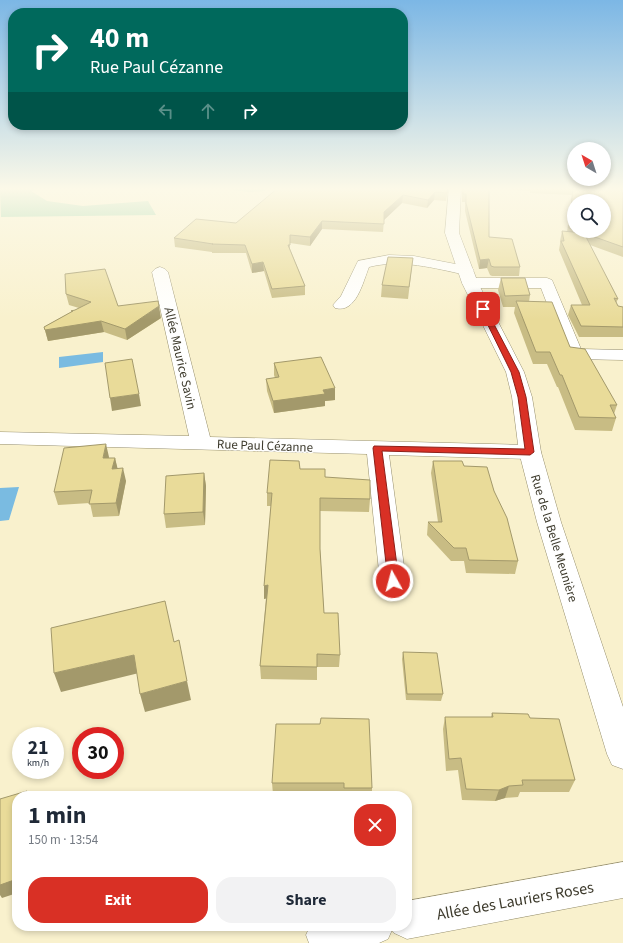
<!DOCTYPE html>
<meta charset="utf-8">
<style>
body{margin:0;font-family:"Source Sans 3",sans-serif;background:#f2f2f3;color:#1f2937;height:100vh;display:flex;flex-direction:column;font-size:15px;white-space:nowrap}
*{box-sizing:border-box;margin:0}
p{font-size:13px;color:#747a83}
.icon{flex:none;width:22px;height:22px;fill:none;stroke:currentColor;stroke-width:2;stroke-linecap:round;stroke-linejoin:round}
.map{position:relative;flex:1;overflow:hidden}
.drawer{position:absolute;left:12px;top:791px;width:400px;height:140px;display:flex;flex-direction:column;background:#fff;border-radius:16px;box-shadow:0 2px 6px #0003}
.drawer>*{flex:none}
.banner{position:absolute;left:8px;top:8px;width:400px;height:122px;border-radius:16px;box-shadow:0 2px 6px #0003;background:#00695c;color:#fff;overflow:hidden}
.needle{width:26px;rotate:321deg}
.controls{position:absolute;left:567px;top:142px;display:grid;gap:8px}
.controls a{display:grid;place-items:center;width:44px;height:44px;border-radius:50%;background:#fff;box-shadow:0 2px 6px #0003;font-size:20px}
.speed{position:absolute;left:12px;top:727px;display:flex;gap:8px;font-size:20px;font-weight:700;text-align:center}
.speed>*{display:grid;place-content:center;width:52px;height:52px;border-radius:50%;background:#fff;box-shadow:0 2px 6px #0003;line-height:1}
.speed small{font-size:10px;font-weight:400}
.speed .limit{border:6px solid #d22;background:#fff;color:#111}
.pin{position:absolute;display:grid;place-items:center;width:34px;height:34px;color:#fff;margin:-17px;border-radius:8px;box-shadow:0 2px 6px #0006}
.me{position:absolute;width:44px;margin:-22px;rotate:353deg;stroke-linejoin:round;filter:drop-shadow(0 0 3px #0008)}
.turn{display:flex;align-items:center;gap:14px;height:84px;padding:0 16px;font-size:18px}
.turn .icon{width:52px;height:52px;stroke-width:2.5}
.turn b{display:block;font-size:28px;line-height:34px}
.lanes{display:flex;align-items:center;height:38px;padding:0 16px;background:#0003;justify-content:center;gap:20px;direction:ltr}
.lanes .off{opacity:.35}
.round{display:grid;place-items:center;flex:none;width:42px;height:42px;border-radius:16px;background:#f2f2f3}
.head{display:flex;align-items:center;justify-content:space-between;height:68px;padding:0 16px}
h1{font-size:24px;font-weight:700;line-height:30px}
.primary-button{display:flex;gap:8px;margin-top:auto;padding:8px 16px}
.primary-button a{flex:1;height:46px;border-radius:16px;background:#d93025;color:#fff;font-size:16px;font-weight:700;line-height:46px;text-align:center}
.primary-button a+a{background:#f2f2f3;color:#1f2937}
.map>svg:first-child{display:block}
.forest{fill:#96d2a7}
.water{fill:#7abbe1}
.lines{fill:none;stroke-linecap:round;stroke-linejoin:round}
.minor-casing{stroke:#968f6e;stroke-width:1}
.tertiary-casing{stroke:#968f6e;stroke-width:1}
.minor{fill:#fff;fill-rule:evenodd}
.tertiary{fill:#fff;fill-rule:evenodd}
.wall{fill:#c8bc84;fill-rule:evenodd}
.shaded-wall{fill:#a3996b}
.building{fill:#e9db99;stroke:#a3996b}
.route{fill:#d93025;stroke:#8d1f18}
.labels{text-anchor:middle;stroke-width:3;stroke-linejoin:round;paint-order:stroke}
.street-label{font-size:13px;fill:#3d3a2c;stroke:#fefefe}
.near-street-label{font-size:16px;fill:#3d3a2c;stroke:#fefefe}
</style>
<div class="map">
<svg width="623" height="943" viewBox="0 0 623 943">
<rect width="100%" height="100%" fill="#f9f1cd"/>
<path class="forest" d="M0,188H39L31,191L47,201L83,206L148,201L156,215L1,217Z
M170,188H267L265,191L250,192L216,188Z"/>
<path class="water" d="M103,352V362L59,368V357Z
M19,487L9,520L0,521V488Z"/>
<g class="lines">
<defs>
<path id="minor" d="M597,188H623V195L599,191Z
M389,255L414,256L471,267L474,270L471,273L466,275C434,268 401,259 369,267C363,282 356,314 335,308L333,305L341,296L358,261Z
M160,267L165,269L168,272L210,437L530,445L538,447L541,452L538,457L530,459L389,455L406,581L402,588L393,591L384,588L380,581L367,454L0,444V432L189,436L152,272L155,269Z
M470,278H547L552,280L581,349L623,350V360L574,359L568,358L541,288H470L465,286L462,283L465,280Z
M623,862V898L407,939L394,933L392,930L388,939L379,943H309L306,935L310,926H407V901Z"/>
<path id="tertiary" d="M449,188H461L459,233L478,283L524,372L532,397L541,452L561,522L623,707V769L612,765L607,754L537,522L519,452L512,397L506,372L462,283L445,233Z"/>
</defs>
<use href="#minor" class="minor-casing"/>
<use href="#tertiary" class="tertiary-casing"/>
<use href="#minor" class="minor"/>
<use href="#tertiary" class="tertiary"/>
</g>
<path class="wall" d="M448,188L446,201L434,200L427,208L402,203L384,220L383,232L322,229L310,246L290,243V249L305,286V295L272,298L264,271L252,273L246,253H212V252L175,247L174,238L236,223Z
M462,188H621L623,195V257L590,245L618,299L616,303L618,306L623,307V337H579L568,315L571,305H582L559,250L560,244V241L562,231L567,232L572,195L530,193V191L489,188V237L520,267L519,276H492L490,275L487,268L479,269L465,211V202H462ZM574,201L604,231H574Z
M413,258L408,299L381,297L382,285Z
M501,278L530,295L529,302L570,347L617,405L614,414L616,418L612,431L575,430L558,387H557L547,364H533L514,313L515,307H503L498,290Z
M66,294L118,306L161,318L127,340L104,332L48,341L44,327L71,312V311L75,310L79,308L69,305Z
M274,363L335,400L325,401V406L274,413L267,391L266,379L275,378L274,375Z
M109,457V458H115L117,468L126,481L119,516L93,517L90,503L58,505L54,492Z
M433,461L464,466L494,491L518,561L515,574L466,573L464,561H451L427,535L428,522H438L431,473Z
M300,469L325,477L370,499L369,512L320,511V549L324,613L340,655L339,667H317V680L261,679L260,666L266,598L264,599V586L271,506H267V493Z
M204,473L206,486L205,525L166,528L164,514Z
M403,652L443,694L441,701L406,700L402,659Z
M492,713L530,718L575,780L569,792H520L518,797L505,798L495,801L462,800L458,770L446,771L443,729L445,717H491Z
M320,724L372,788V796H343V795L273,794L272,783Z"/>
<path class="shaded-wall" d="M435,192L434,200L427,208L428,200Z
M403,195L402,203L384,220V212Z
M322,221V229L310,246V237Z
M489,259L487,268L479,269L480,260Z
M263,262L264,271L252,273V264Z
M159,306L161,318L127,340L125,329Z
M101,321L104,332L48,341L45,330Z
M335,388V400L325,401V406L274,413L273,401L323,390Z
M139,394L141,406L112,411L110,398Z
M106,444L109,457L106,470L103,458Z
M115,458L118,470L112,469Z
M123,468L126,481L119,516L116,503Z
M204,473L206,486L205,525L203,512Z
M268,585V598L264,599V586Z
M134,655L139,673L61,692L54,673Z
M187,681L191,700L145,712L140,694Z
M509,786L505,798L495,801L499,790Z
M17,879V893L2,898L0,895V882Z"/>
<path class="building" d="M278,188H448L447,193L435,192L428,200L403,195L384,212V224L322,221L310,237L290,235V245H288L305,286L272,289L263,262L252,264L245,245L212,244H213L174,238L196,219L236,223Z
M463,188H489V237L512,239L520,267H494L491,266L489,259L480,260L466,203V194H463Z
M573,188H621L623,195V247L578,231H604V201H574V230L569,228Z
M562,231L584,233L618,299L614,298L618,306L623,307V327L581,326L571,305H590L561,241H564Z
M388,257L413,258L409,287L382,285Z
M105,269L118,306L158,301L159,306L125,329L101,321L45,330L44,327L73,311H71L75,310L91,302L66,294L65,274Z
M501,278H525L530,295L505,296Z
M516,301L552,302L570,347L585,349L617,405H610L616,418L579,417L562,375H560L550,352H536Z
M321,357L335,388L323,390L325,394L273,401L266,379L279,377L274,363Z
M132,359L139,394L110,398L105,363Z
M106,444L103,458H115L112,469L123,468L116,503L89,504L92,490L54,492L64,448Z
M270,460L299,461L300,469H325V477L370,480V499L320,498V549L324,613H338L340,655L317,654V667L260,666L268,585L264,586L272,493H267Z
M433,461H462L464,466L487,467L494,491L507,518L518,561L469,560L466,548H454L428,522H442Z
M204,473L203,512L164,514L166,476Z
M165,601L174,642L179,640L187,681L140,694L134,655L54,673L51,628Z
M403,652L437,653L443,694H407Z
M492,713L528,714L530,718L559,719L575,780H522L523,785L509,786L499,790L466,789L461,758L449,759L445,717H493Z
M321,718L369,719L372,788H344V783H272L276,724H320Z
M27,791V796H17V879L0,885V799Z"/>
<linearGradient id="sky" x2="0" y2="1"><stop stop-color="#7cb7e5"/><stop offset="0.59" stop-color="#fcf9e8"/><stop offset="1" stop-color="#fcf9e8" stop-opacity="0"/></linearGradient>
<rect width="623" height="320" fill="url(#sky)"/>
<path class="route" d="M481,307L486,309L519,372L526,397L534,452L530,455L382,451L399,581L397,584L393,585L390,584L388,581L373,448L374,446L525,449L518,397L511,372L480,309Z"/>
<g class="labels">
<g class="street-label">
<text transform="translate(181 358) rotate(77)" y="5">Allée Maurice Savin</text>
<text transform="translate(265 445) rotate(2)" y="5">Rue Paul Cézanne</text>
<text transform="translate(555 538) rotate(73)" y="5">Rue de la Belle Meunière</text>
</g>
<g class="near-street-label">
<text transform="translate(515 900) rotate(-10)" y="6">Allée des Lauriers Roses</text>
</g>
</g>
</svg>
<div class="controls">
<a><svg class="needle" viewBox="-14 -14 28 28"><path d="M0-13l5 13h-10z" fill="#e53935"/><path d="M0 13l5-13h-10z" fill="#747a83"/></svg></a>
<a><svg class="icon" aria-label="search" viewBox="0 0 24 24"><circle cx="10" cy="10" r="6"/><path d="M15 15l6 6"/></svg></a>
</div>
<div class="speed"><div>21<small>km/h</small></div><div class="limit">30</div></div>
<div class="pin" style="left:483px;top:309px;background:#d93025"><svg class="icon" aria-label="arrive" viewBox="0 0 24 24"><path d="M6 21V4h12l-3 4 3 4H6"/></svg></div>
<svg class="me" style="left:393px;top:581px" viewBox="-20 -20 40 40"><circle r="17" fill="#d93025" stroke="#fff" stroke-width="3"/><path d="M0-11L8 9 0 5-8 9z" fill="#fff"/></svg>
<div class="banner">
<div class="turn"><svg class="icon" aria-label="right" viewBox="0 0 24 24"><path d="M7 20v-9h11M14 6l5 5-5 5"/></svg><div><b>40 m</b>Rue Paul Cézanne</div></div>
<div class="lanes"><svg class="icon off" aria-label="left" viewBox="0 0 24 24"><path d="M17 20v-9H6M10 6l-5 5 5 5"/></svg><svg class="icon off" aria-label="ahead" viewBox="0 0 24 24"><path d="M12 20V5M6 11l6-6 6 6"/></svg><svg class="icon" aria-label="right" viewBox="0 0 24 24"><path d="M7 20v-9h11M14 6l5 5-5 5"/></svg></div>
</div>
<section class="drawer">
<div class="head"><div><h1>1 min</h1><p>150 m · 13:54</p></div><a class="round" style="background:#d93025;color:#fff"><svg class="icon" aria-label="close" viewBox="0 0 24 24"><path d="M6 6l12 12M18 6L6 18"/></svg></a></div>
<div class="primary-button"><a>Exit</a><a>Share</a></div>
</section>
</div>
